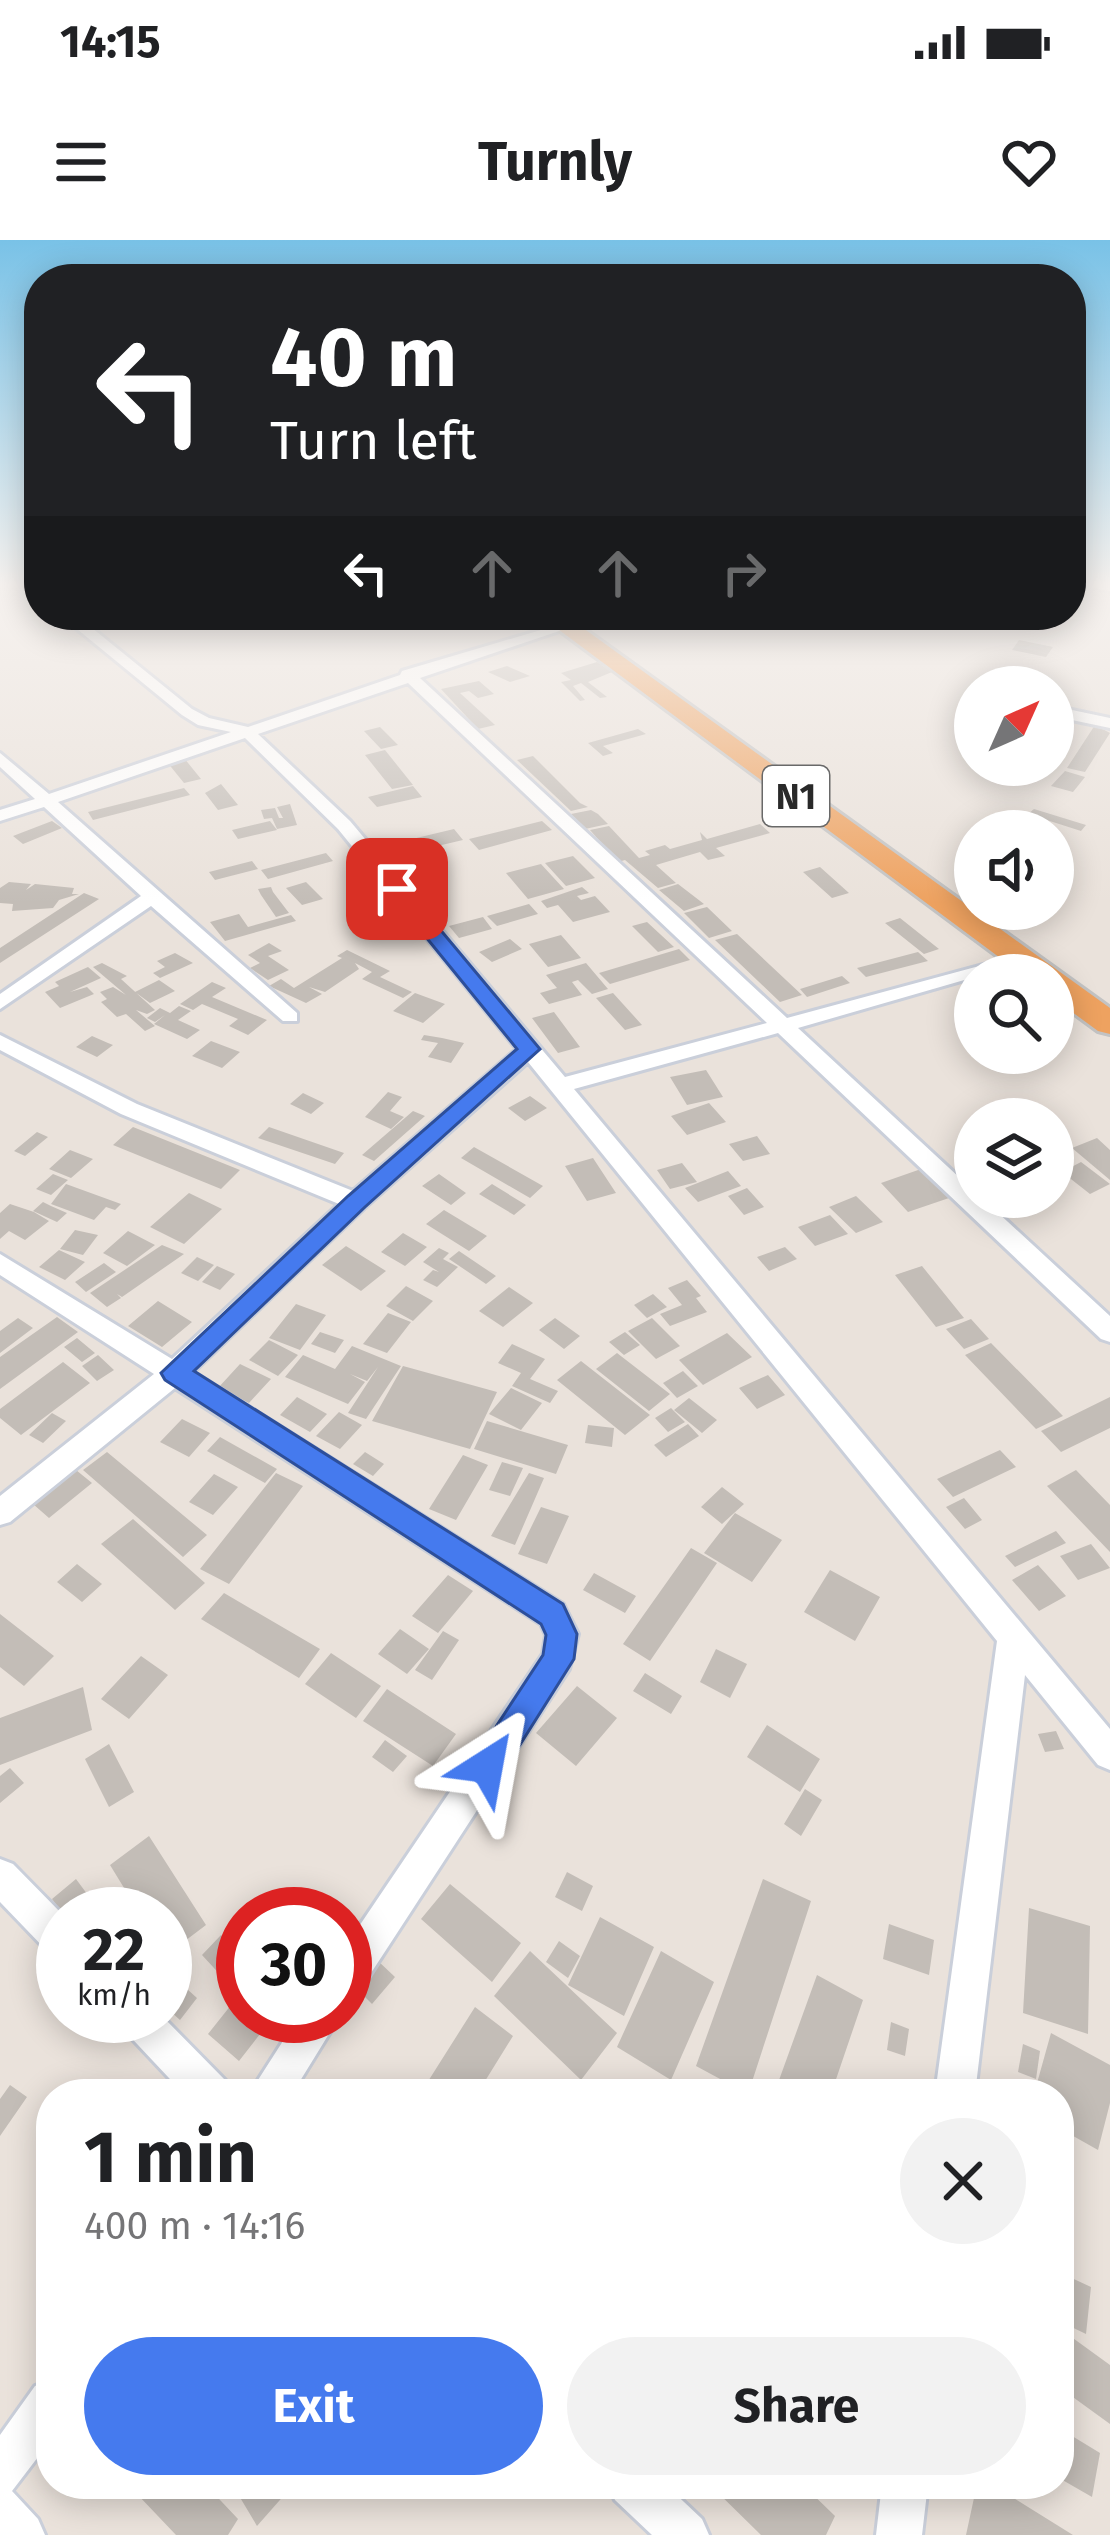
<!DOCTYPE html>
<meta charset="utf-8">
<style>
body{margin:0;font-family:"Fira Sans",sans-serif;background:#f2f2f2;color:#202124;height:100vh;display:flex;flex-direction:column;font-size:45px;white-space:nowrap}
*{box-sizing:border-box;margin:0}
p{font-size:39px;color:#757577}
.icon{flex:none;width:66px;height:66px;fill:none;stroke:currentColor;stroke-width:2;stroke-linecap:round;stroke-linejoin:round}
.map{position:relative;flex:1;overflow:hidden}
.side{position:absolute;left:36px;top:1839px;width:1038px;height:420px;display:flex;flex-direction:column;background:#fff;border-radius:48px;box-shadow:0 6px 30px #0003}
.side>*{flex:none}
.top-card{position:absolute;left:24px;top:24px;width:1062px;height:366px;border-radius:48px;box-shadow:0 6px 30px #0003;background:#202124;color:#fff;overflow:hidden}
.needle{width:78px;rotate:45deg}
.buttons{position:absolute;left:954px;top:426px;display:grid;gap:24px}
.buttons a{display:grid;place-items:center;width:120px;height:120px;border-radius:50%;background:#fff;box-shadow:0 6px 30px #0003;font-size:60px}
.speed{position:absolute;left:36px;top:1647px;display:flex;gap:24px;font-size:60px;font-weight:700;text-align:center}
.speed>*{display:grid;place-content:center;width:156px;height:156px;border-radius:50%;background:#fff;box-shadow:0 6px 30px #0003;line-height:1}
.speed small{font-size:30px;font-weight:400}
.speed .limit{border:18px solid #d22;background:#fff;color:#111}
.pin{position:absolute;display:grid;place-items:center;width:102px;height:102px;color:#fff;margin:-51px;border-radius:24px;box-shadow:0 6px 18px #0006}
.me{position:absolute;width:132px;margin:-66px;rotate:34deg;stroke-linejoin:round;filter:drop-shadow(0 0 9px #0008)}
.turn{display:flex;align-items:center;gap:42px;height:252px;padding:0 48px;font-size:54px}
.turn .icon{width:156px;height:156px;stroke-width:2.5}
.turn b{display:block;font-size:84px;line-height:102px}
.lanes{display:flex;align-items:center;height:114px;padding:0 48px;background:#0003;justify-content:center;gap:60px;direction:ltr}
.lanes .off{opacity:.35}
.round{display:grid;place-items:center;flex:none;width:126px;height:126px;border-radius:63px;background:#f2f2f2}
.summary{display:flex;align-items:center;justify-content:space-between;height:204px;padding:0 48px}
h1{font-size:72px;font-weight:700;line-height:90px}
.action{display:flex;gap:24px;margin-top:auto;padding:24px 48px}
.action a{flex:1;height:138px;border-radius:72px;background:#457aee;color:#fff;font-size:48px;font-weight:700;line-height:138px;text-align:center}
.action a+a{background:#f2f2f2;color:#202124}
.status{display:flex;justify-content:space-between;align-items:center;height:84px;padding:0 60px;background:#fff;direction:ltr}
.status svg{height:33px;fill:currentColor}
header{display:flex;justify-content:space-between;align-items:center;height:156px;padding:0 48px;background:#fff;font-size:54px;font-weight:700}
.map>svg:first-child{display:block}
.building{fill:#c3bdb7}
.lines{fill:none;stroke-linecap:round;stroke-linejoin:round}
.minor-casing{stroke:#cacfda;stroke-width:6}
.trunk-casing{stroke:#c3c3c3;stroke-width:6}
.minor{fill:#fff;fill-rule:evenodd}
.trunk{fill:#eea260;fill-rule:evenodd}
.route{fill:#457aee;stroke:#2d4f9b;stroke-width:3}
.labels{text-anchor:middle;stroke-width:9;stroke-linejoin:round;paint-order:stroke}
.shield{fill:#fff;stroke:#696969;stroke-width:3}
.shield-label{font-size:36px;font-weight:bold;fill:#292929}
</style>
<div class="status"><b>14:15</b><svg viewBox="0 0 49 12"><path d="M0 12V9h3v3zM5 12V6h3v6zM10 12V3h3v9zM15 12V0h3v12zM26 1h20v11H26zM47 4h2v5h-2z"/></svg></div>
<header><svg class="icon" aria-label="menu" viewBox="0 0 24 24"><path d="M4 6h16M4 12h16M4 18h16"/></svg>Turnly<svg class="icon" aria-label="heart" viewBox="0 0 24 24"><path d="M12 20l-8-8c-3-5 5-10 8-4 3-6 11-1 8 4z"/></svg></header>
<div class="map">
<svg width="1110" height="2295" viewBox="0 0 1110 2295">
<rect width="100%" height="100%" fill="#eae2db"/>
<path class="building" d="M1019,400L1053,407L1046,417L1012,410Z
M597,422L612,432L588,442L607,457L600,458L581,443L573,446L585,460L580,461L561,442L571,440L561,433Z
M507,426L530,436L510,442L488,432Z
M479,441L494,454L478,458L469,451L460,453L495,485L478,489L441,449Z
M1095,485L1110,493L1085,532L1067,528Z
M380,487L398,505L381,509L364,491Z
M638,489L646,494L603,506L613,513L603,516L588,503Z
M385,510L413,545L392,549L365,515Z
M533,516L580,563L588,567L571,571L517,520Z
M184,518L201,539L184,543L167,522Z
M1065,531L1085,537L1073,552L1051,546Z
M221,544L238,565L218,570L205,553Z
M413,546L422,557L377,567L368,557Z
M184,548L190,555L93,580L88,572Z
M290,564L297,585L277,589L272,578L264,579L261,570L275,568L279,578H283L277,567Z
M1034,569L1086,585L1081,591L1028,574Z
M591,570L598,574L608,584L585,589L571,574Z
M52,581L62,588L23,604L13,596Z
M270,581L277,590L238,599L232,590Z
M542,581L552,590L479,610L469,599Z
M760,584L770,593L716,608L725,616L708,620L700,612L656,625L676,643L658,648L625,620L618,622L590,590L609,586L639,618L650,615L645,611L665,605L670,609L702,600L700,592L707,599Z
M454,589L463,600L416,611L408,600Z
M326,613L333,621L268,639L261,630Z
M573,616L595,638L566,646L545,623Z
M252,621L258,629L215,640L209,632Z
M541,624L564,649L528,659L506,633Z
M820,627L849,653L832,658L803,632Z
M9,642L31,644L26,650L35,644L74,648L72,654H79L59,660L53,668L12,671L13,664L0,663V648Z
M306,642L323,659L302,665L286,648Z
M678,644L704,664L684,671L659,650Z
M271,647L273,652L289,673L276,677L261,655L258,649Z
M582,647L589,653L577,656L581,660L595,656L610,672L573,682L558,665L547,668L541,661Z
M84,653L99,659L0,723V708Z
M529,664L538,674L497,686L487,676Z
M707,667L732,691L709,698L684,673Z
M239,674L248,687L291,675L296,681L225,701L210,682Z
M483,677L492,689L459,698L449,686Z
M900,678L939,709L924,714L885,683Z
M647,682L674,707L658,712L632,686Z
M737,694L802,755L780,762L715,700Z
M561,695L581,718L548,727L529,704Z
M510,699L522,709L492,722L479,712Z
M269,703L282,711L268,716L289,730L268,740L250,728L260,723L248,715Z
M679,709L690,720L610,744L599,733Z
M347,710L390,731L380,737L412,752L403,758L362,739L372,732L355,723L359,729L325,752L309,747L322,754L306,763L269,746L281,739L294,748L342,718L337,716Z
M918,712L928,721L866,737L857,728Z
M175,713L193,723L160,738L153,733L165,727L157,721Z
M102,723L127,736L121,739L155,770L147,774L136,770L155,786L145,791L126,774L117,777L101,762L107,759L100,752L113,747L126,755L93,727Z
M586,723L608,749L592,754L578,740L572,742L582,755L549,764L540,753L557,748L546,735Z
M88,727L101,738L70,752L87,747L94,754L60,768L45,752L59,746L55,742Z
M842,736L850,743L807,757L800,749Z
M159,740L175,751L150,763L135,752Z
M212,742L226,748L212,757L267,780L248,795L229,786L238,779L202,764L193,770L180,764Z
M415,753L445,764L423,783L393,771Z
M613,753L642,785L625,790L596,758Z
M179,766L191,771L178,780L200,790L187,799L154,784L165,775L155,782L147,778L160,768L170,773Z
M554,772L580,807L558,813L532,778Z
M424,795L442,798L464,803L451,823L428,817L438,803L421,800Z
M92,796L108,803L113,805L97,817L76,807Z
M211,801L240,812L222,828L192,816Z
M706,830L723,857L687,865L670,837Z
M388,852L402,857L390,871L404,877L391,889L365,877Z
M303,853L305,854L324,863L311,874L290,864Z
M530,856L547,868L525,881L508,868Z
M709,863L726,882L687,895L671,876Z
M413,871L425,876L374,921L362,915Z
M133,887L240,930L221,949L113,905Z
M269,887L344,913L335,924L258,898Z
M37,892L48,897L25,916L14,911Z
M757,896L770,914L743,921L729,904Z
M1097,898L1110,910V940L1072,908Z
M474,907L543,946L530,958L461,918Z
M70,910L93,919L71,938L49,929Z
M593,918L616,953L587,961L565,926Z
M1081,922L1110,944L1090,954L1062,932Z
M682,923L697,942L670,949L657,930Z
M921,929L949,958L908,972L881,943Z
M728,931L741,946L698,962L685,948Z
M53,934L68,940L51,955L36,949Z
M439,934L466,953L451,965L422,946Z
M66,944L121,964L115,970L106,967L94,980L51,964Z
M492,944L526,965L514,975L479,954Z
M747,948L764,967L744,975L728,956Z
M189,953L222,969L184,1004L150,987Z
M856,956L883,982L856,993L829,967Z
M43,962L51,966L67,973L57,982L33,971Z
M10,964L34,972L49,981L25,1000L9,991L0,999V973Z
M444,970L487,996L469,1011L426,984Z
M830,975L848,994L815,1006L798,987Z
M75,990L98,995L83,1015L60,1009Z
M128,991L155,1005L127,1026L103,1013Z
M403,993L427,1007L405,1026L381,1012Z
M162,1005L184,1014L122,1057L117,1054L121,1058L107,1067L90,1053Z
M346,1006L386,1031L361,1051L322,1025Z
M785,1007L797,1019L769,1031L757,1017Z
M439,1008L449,1013L443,1019L458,1027L437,1047L423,1040L433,1030L439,1032L423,1022Z
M59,1010L85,1022L65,1040L39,1027Z
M459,1011L496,1036L486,1044L449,1019Z
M197,1017L214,1025L198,1041L181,1033Z
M104,1023L116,1032L86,1052L75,1042Z
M217,1026L235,1034L220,1050L202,1042Z
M922,1026L964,1078L936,1087L895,1035Z
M687,1040L701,1056L696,1058L707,1072L670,1086L660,1074L682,1065L668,1048Z
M406,1046L433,1061L413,1081L386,1066Z
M509,1047L533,1063L503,1087L479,1071Z
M653,1054L667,1067L647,1078L634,1065Z
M158,1061L192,1082L162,1107L128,1086Z
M296,1064L326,1075L300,1110L269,1098Z
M388,1073L411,1082L387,1113L363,1104Z
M57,1077L78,1092L0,1149V1117Z
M18,1078L33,1088L0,1113V1091Z
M555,1078L580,1096L564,1109L539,1090Z
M652,1078L680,1106L656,1119L628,1091Z
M971,1079L989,1099L964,1109L946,1089Z
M320,1092L344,1100L335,1113L311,1104Z
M625,1092L640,1105L624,1115L609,1102Z
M727,1093L752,1117L703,1145L679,1120Z
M77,1098L95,1113L82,1122L64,1107Z
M269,1100L298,1115L278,1136L249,1120Z
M991,1103L1063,1176L1036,1189L965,1115Z
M512,1104L545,1119L530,1139L558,1151L550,1163L512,1146L521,1133L498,1123Z
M352,1106L401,1126L366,1179L348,1173L378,1127L367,1141L350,1134L365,1142L348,1164L285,1137L303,1115L335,1129Z
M617,1113L670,1154L649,1171L596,1129Z
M98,1115L114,1130L97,1141L82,1126Z
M581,1121L650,1175L625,1195L557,1140Z
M63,1122L90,1143L21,1195L0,1178V1169Z
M240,1124L271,1139L249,1163L218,1148Z
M403,1126L497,1152L470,1209L372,1181Z
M683,1131L698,1146L677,1158L663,1143Z
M768,1135L785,1155L757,1169L739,1148Z
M511,1148L542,1163L521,1190L489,1174Z
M297,1157L327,1174L310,1192L280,1175Z
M1110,1157V1188L1061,1212L1041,1191Z
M689,1158L717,1180L702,1193L674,1170Z
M671,1168L685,1182L668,1192L655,1178Z
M339,1172L362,1185L340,1209L316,1196Z
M52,1173L66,1181L43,1203L29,1195Z
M182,1179L210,1193L189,1217L160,1202Z
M487,1181L568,1205L556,1234L474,1209Z
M688,1184L699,1196L666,1217L654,1205Z
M588,1185L614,1188L612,1207L585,1203Z
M220,1197L277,1229L265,1243L207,1211Z
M1000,1210L1016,1227L953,1257L937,1239Z
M107,1212L207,1295L183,1317L83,1230Z
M365,1212L384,1224L373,1236L353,1224Z
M463,1215L488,1225L456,1280L429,1269Z
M502,1222L523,1228L510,1256L489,1250Z
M76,1230L92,1243L49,1278L33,1264Z
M1076,1230L1110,1265V1312L1047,1246Z
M276,1233L303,1246L229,1344L200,1329Z
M529,1233L544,1238L515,1305L491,1296Z
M214,1234L238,1247L213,1275L189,1262Z
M722,1247L744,1264L722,1284L701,1267Z
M964,1258L982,1280L965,1289L946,1267Z
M541,1267L569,1276L547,1324L518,1314Z
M735,1273L782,1300L752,1342L704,1313Z
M133,1279L205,1343L175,1370L101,1304Z
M1056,1291L1066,1303L1015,1327L1005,1316Z
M1091,1304L1110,1328L1078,1340L1060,1316Z
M691,1308L717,1323L650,1421L623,1404Z
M77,1324L102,1344L82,1362L57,1342Z
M1038,1325L1066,1356L1039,1371L1012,1340Z
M830,1330L880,1357L855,1401L804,1372Z
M594,1333L636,1356L625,1373L583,1350Z
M448,1335L473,1351L438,1393L412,1376Z
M224,1353L320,1409L299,1438L201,1379Z
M0,1374L54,1416L24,1446L0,1427Z
M400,1389L429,1409L407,1434L378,1414Z
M443,1391L459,1400L432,1440L415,1430Z
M716,1409L747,1424L730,1458L700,1442Z
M331,1413L381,1446L356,1478L305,1444Z
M141,1416L168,1435L129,1479L101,1459Z
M645,1433L682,1456L671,1474L633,1451Z
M577,1446L617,1478L576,1526L536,1493Z
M83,1447L92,1490L0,1525V1478Z
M387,1449L456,1494L433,1526L363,1481Z
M767,1485L820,1519L800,1552L747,1517Z
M1056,1491L1064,1509L1045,1512L1038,1494Z
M385,1500L407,1516L393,1532L372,1517Z
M109,1504L134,1552L109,1567L85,1519Z
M10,1528L24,1543L0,1563V1536Z
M805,1549L822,1560L801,1596L784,1584Z
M149,1596L206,1685L165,1716V1674H140L110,1625Z
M567,1632L593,1646L582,1671L555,1657Z
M76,1639L99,1670L94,1674H63L52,1659Z
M763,1639L811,1661L748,1854L696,1826Z
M450,1644L521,1703L492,1742L421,1679Z
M1029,1668L1090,1686L1088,1794L1023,1773Z
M600,1677L654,1707L624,1776L568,1745Z
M889,1684L934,1700L929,1735L883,1719Z
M221,1695L243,1719V1746L237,1753L202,1715Z
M559,1701L580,1716L568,1738L546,1722Z
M530,1711L617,1793L581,1840L494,1756Z
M661,1711L714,1742L671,1840L617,1807Z
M377,1720L395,1737L372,1764L355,1747Z
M817,1735L863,1760L831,1854H774Z
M187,1749L197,1758L180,1780L170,1771Z
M243,1750V1776H274L239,1821L208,1794Z
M475,1767L513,1796L477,1854H420Z
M891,1782L909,1789L905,1816L887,1810Z
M1051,1793L1110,1825V1863L1098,1910L1059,1888V1854H1034Z
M1023,1804L1040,1811L1036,1839L1018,1832Z
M10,1845L27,1857L0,1896V1859Z
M1063,2034L1091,2047L1086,2094L1059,2081Z
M1059,2088L1110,2125V2184L1059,2147Z
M1059,2188L1100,2213L1092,2257L1059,2238Z
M144,2244H205L238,2279L228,2295H176L137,2254Z
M232,2244H294L257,2286Z
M709,2244H802L835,2276L826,2295H761Z
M977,2244H991L1073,2295H966Z"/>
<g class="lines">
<defs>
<path id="minor" d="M27,342H39V351Z
M1077,342L1110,343V351L1079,345Z
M60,375H76L192,469L209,478L248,487L400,435L402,431L568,382V388L420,438L787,778L1024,714L1034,720L798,788L975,952V957H981L1110,1076V1102L1101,1099L778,793L574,849L1110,1489V1530L1098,1525L1025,1435L975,1854H935L997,1401L528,822L364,968L193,1132L563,1364L578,1394L569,1429L358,1753L345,1759V1707L543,1414L546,1395L541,1384L175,1148L10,1282L0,1285V1256L154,1134L0,1035V1014L172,1119L339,964L121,874L0,810V795L137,864L353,951L517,809L338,589L245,498L58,562L297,773V781H283L151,666L0,769V754L141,656L44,567L0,581V570L35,559L0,527V513L49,554L231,492L198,485L182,475ZM408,443L767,783L565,837L350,581L258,494Z
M1053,466L1110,478V488L1053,476Z
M0,1619L13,1624L63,1675V1719L50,1714L0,1662Z
M117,1776H162L225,1840L231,1854H184L123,1789Z
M299,1776H340L292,1854H249Z
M51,2140V2200L12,2251L38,2279L45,2295H0V2195L35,2146Z
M608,2244H665L702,2279L709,2295H652L615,2260Z
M882,2244H928L922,2295H876Z"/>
<path id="trunk" d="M539,375H565L1110,768V794L1098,791L1053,758V735H1023Z"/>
</defs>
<use href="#minor" class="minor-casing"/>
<use href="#trunk" class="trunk-casing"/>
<use href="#minor" class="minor"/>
<use href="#trunk" class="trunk"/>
</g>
<linearGradient id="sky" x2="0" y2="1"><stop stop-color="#79c2e7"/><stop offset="0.52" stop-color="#f6f2ef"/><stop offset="1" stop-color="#f6f2ef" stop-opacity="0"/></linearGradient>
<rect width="1110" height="663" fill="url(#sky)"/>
<path class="route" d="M397,643L403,645L540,809L365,967L194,1131L563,1364L577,1394L574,1419L499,1538L487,1543L475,1538L470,1526L543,1415L546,1395L541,1384L165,1140L161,1133L348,956L517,809L390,653V645Z"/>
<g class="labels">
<rect class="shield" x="763" y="526" width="66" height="60" rx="9"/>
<g class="shield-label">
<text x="796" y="569">N1</text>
</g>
</g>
</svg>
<div class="buttons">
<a><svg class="needle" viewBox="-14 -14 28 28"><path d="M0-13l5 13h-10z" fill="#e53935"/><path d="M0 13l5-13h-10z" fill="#757577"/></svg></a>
<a><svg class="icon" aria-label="sound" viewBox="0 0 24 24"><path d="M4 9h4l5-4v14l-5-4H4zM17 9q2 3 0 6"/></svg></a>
<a><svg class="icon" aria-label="search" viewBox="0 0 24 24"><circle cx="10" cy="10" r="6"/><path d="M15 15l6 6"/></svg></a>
<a><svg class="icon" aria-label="layers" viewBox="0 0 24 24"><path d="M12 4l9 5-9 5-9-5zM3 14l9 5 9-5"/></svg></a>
</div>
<div class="speed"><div>22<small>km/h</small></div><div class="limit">30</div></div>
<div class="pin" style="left:397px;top:649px;background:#d93025"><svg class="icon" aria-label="arrive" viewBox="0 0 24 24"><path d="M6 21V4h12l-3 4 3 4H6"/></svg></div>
<svg class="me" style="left:487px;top:1526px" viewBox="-20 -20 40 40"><path d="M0-17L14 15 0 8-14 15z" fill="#457aee" stroke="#fff" stroke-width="4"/></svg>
<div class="top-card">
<div class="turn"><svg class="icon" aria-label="left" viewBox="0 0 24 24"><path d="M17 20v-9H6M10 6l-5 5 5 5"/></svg><div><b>40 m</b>Turn left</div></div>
<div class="lanes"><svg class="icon" aria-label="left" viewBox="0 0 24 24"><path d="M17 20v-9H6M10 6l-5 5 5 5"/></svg><svg class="icon off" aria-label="ahead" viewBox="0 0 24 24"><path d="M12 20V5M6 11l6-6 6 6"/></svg><svg class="icon off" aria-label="ahead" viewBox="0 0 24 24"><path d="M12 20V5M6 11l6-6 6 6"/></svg><svg class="icon off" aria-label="right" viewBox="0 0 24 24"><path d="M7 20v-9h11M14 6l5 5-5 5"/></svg></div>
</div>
<section class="side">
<div class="summary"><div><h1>1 min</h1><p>400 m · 14:16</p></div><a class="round"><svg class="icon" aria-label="close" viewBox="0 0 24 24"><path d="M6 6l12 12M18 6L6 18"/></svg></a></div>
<div class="action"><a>Exit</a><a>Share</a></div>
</section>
</div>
